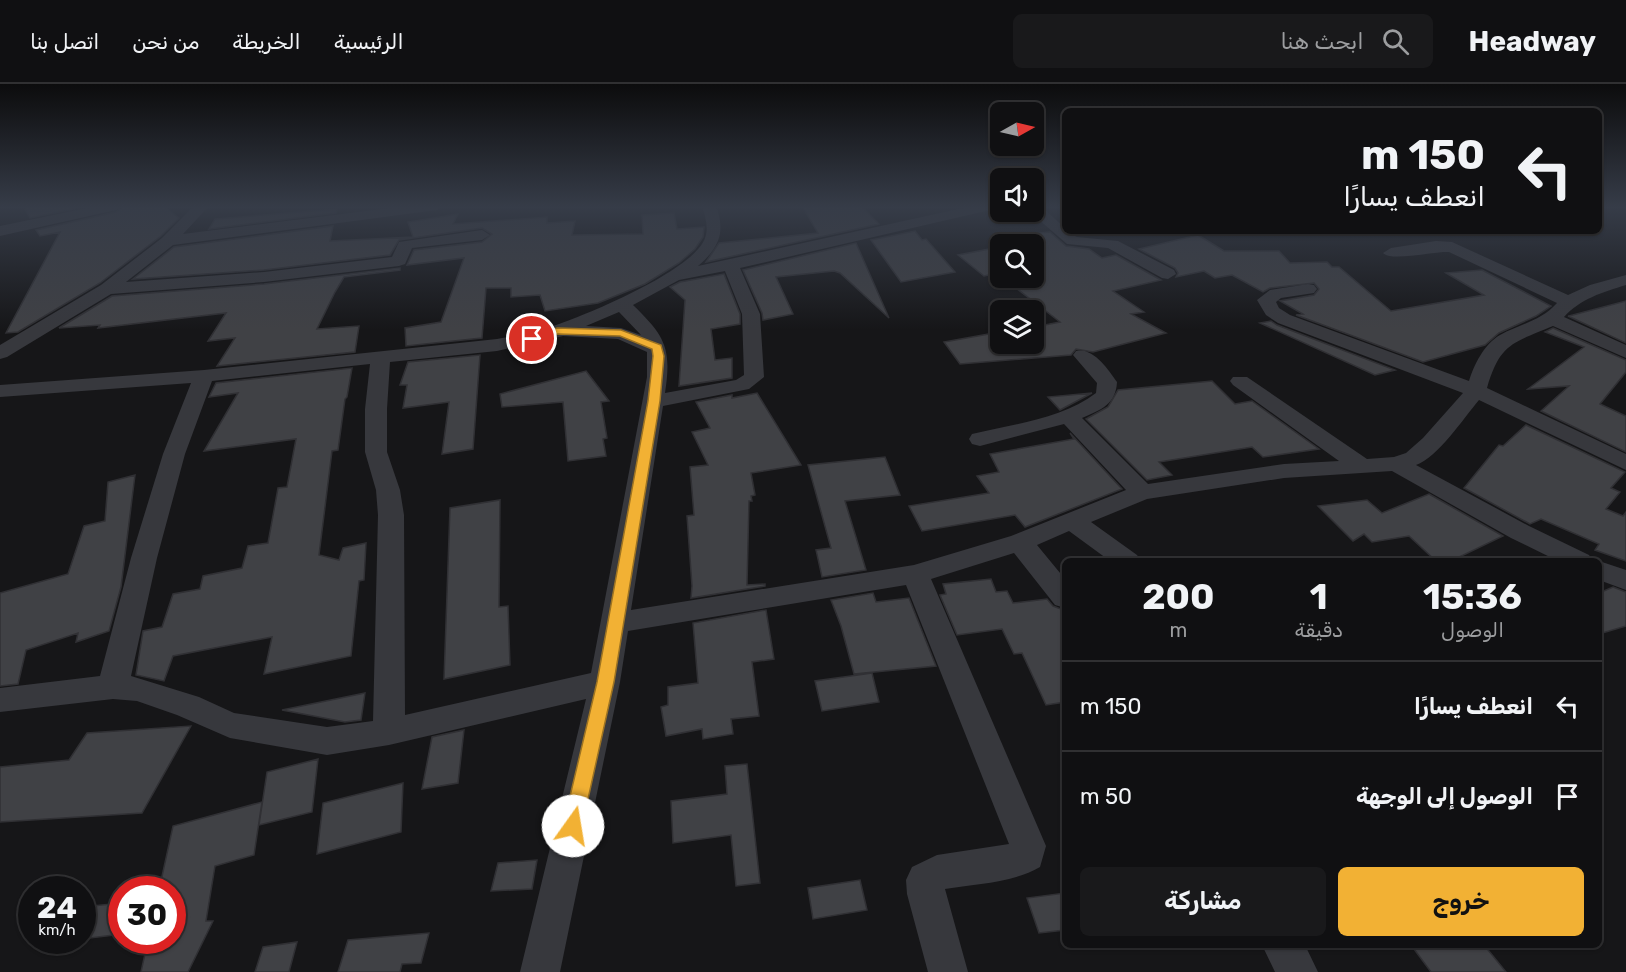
<!DOCTYPE html>
<html lang="ar">
<meta charset="utf-8">
<style>
body{margin:0;font-family:Rubik,Cairo,sans-serif;background:#19191b;color:#f1f3f6;direction:rtl;height:100vh;display:flex;flex-direction:column;font-size:22px;white-space:nowrap}
*{box-sizing:border-box;margin:0}
p{font-size:20px;color:#9c9d9f}
.icon{flex:none;width:33px;height:33px;fill:none;stroke:currentColor;stroke-width:2;stroke-linecap:round;stroke-linejoin:round}
.map{position:relative;flex:1;overflow:hidden;direction:ltr}
.sheet{position:absolute;left:1062px;top:474px;width:540px;height:390px;display:flex;flex-direction:column;background:#101012;border-radius:9px;box-shadow:0 2px 4px #0004,0 0 0 2px #303032;direction:rtl}
.sheet>*{flex:none}
.banner{position:absolute;left:1062px;top:24px;width:540px;height:126px;border-radius:9px;box-shadow:0 2px 4px #0004,0 0 0 2px #303032;direction:rtl;background:#101012;color:#f1f3f6;overflow:hidden}
.needle{width:39px;rotate:82deg}
.fabs{position:absolute;left:990px;top:18px;display:grid;gap:12px}
.fabs a{display:grid;place-items:center;width:54px;height:54px;border-radius:9px;background:#101012;box-shadow:0 2px 4px #0004,0 0 0 2px #303032;font-size:30px}
.speed{position:absolute;left:18px;top:792px;display:flex;gap:12px;font-size:30px;font-weight:700;text-align:center}
.speed>*{display:grid;place-content:center;width:78px;height:78px;border-radius:50%;background:#101012;box-shadow:0 2px 4px #0004,0 0 0 2px #303032;line-height:1}
.speed small{font-size:15px;font-weight:400}
.speed .limit{border:9px solid #d22;background:#fff;color:#111}
.pin{position:absolute;display:grid;place-items:center;width:51px;height:51px;color:#fff;margin:-26px;border:3px solid #fff;border-radius:50%;box-shadow:0 2px 6px #0007}
.me{position:absolute;width:66px;margin:-33px;rotate:13deg;stroke-linejoin:round;filter:drop-shadow(0 0 4px #0008)}
.turn{display:flex;align-items:center;gap:21px;height:126px;padding:0 18px;font-size:27px}
.turn .icon{width:78px;height:78px;stroke-width:2.5}
.turn b{display:block;font-size:42px;line-height:51px}
.eta{display:flex;justify-content:space-evenly;align-items:center;height:102px;text-align:center}
.eta b{font-size:36px;font-weight:700;line-height:42px}
.action{display:flex;gap:12px;margin-top:auto;padding:12px 18px}
.action a{flex:1;height:69px;border-radius:9px;background:#f2b134;color:#111;font-size:24px;font-weight:700;line-height:69px;text-align:center}
.action a+a{background:#19191b;color:#f1f3f6}
ul{padding:0;list-style:none}
li{display:flex;align-items:center;gap:18px;height:90px;padding:0 18px;border-top:2px solid #303032}
li div{flex:1}
li b{display:block;font-size:22px}
li em{font-style:normal}
header{display:flex;align-items:center;gap:36px;box-sizing:border-box;height:84px;padding:0 30px;background:#101012;border-bottom:2px solid #303032}
header strong{font-size:28px}
nav{display:flex;gap:33px;margin-inline-start:auto;font-size:21px}
.search{width:420px;height:54px;background:#19191b;display:flex;align-items:center;gap:15px;box-sizing:border-box;padding:0 21px;border-radius:9px;color:#9c9d9f;font-size:22px}
.map>svg:first-child{display:block}
.building{fill:#404145;stroke:#303034;stroke-width:1.5}
.lines{fill:none;stroke-linecap:round;stroke-linejoin:round}
.street{fill:#37383d;fill-rule:evenodd}
.route{fill:#f2b134;stroke:#9d7322;stroke-width:1.5}
</style>
<header>
<strong>Headway</strong>
<div class="search"><svg class="icon" aria-label="search" viewBox="0 0 24 24"><circle cx="10" cy="10" r="6"/><path d="M15 15l6 6"/></svg>ابحث هنا</div>
<nav><a>الرئيسية</a><a>الخريطة</a><a>من نحن</a><a>اتصل بنا</a></nav>
</header>
<div class="map">
<svg width="1626" height="888" viewBox="0 0 1626 888">
<rect width="100%" height="100%" fill="#161618"/>
<path class="building" d="M23,122H88L30,134Z
M125,122H164L179,134L161,152L100,199L18,248L6,249L60,148L40,152L36,146L116,128Z
M802,122H861L879,140L706,178L719,159L818,149Z
M337,125L336,129L209,145L215,135Z
M674,129L677,145L704,143L703,153L695,165L679,179L645,200L598,219L545,227L540,211L511,213V204H486L482,254L406,262L405,244L441,238L464,174L407,181L414,166L482,158L492,150L482,144L399,156L390,171L264,186L133,195L174,163L333,142L330,157L413,153L408,138L458,130L453,140L547,133V139L575,137L572,151L643,150L642,131Z
M915,147L922,156L926,155L955,188L901,198L871,156Z
M1050,148L1066,162L1089,165L1102,174L1116,171L1161,196L1113,207L1144,228L1131,230L1166,249L1093,268L1076,265L1071,271L960,280L944,258L1000,248V260H1034V243L1060,238L1003,194H1034V160H1015L1026,158L1018,151Z
M1198,151L1224,167H1279L1290,179L1327,178L1332,183H1339L1391,227L1484,211L1446,189L1482,186L1551,222L1536,232L1499,249L1485,261L1423,278L1296,231L1303,230L1280,217L1314,211L1319,205L1314,199L1270,204L1263,208L1232,191L1215,194L1204,187L1176,193L1178,189L1175,184L1139,165Z
M856,159L889,234L840,189L834,187L776,193L793,230L763,236L762,229L743,186Z
M1000,163V191L998,189L984,192L958,171Z
M400,184V186L344,193L335,208L317,245L359,242L355,268L217,282L235,254L208,257L226,229L98,244L100,241L59,244L112,212L264,200Z
M724,190L740,230V240L711,245L715,276L732,274V294L679,302L685,216L670,203L680,198Z
M1626,217V259L1568,232H1569Z
M1271,237L1277,241L1395,286L1375,291L1260,239Z
M1553,244L1626,276V288L1600,320L1626,332V368L1541,327L1569,302L1528,305L1584,263L1545,248Z
M480,271L473,365L442,370L449,318L403,324L407,301H400L408,278Z
M352,284L347,313L345,315L338,366L332,367L319,471L339,476L343,464L366,459L364,496L359,497L351,572L264,590L272,553L173,572L164,597L136,591L143,547L162,543L173,510L200,505L203,492L242,484L248,462L268,459L278,404L287,403L296,355L204,367L238,309L209,313L216,299Z
M586,287L609,317L601,318L607,354L603,355L606,372L568,377L563,318L502,323L500,310Z
M1212,297L1235,320L1252,317L1319,365L1263,373L1252,363L1159,378L1172,391L1147,396L1086,335L1108,323L1118,306Z
M757,309L801,381L751,389L755,411L751,412L752,417H749L747,501L765,500V502L691,514L692,502L687,432L694,431L690,383L708,381L692,348L710,344L696,318L732,311V314Z
M1092,309L1060,326L1048,313Z
M1526,341L1625,388L1611,404L1620,408L1606,425L1623,432L1626,428V477L1595,466L1599,460L1541,435L1530,440L1464,404L1499,361L1503,362Z
M1070,349L1122,405L1025,443L1015,431L922,447L909,422L989,409L977,392L999,388L990,370L1074,355Z
M885,373L900,411L845,417L866,486L822,493L816,466L831,464L808,381Z
M135,391L121,503L109,547L76,558L78,549L26,566L18,600L0,602V509L68,490L84,442L105,437L108,398Z
M1429,410L1503,452L1451,477H1436L1409,452L1372,458L1364,450L1353,457L1318,422L1367,416L1382,429Z
M500,416L499,523L508,522L510,581L444,595L450,424Z
M991,495L996,508L1007,507L1013,519L1047,515L1053,522L1061,525L1065,532V618L1046,621L1022,569L1014,570L1002,545L957,551L940,511L946,510L943,500Z
M1613,503L1626,508V542L1599,550V509Z
M873,509L876,518L909,514L936,582L854,590L841,542L831,516Z
M766,526L774,575L752,578L759,632L731,635L733,650L703,655L702,645L666,652L661,623L668,621V603L698,599L693,539Z
M872,589L879,618L822,627L815,597Z
M365,609L361,636L345,638L282,626Z
M191,642L142,729L0,738V683L69,676L87,649Z
M464,646L458,699L422,705L432,653Z
M318,675L312,728L259,741L267,688Z
M747,680L760,799L736,802L731,751L673,759L671,717L727,710L725,682Z
M403,699L401,748L317,770L323,719Z
M262,718L254,771L215,782L206,837H213L188,888H141L148,856H172V806H159L173,742Z
M537,776L532,805L491,807L498,779Z
M860,796L867,826L813,835L808,804Z
M1065,809V846L1039,849L1027,814Z
M122,819V850L82,855V823Z
M429,849L421,879L402,880L400,888H338L348,856Z
M297,858L289,888H255L263,863Z
M1411,861H1484L1506,888H1431Z"/>
<g class="lines">
<path class="street" d="M97,122H123L116,126L0,152V142Z
M194,122H209L183,150L406,122H444L437,126L173,161L126,198L264,188L392,173L399,158L482,146L490,151L482,156L412,164L405,180L399,182L264,198L111,210L7,273L0,275V261L101,201L162,154Z
M702,122H716C726,148 719,164 698,182L972,122H997L990,126L740,184L760,230L764,293L749,305L663,322L631,526L914,481L1011,452L1126,406L1064,340L980,362L972,360L969,355L972,350C1013,340 1062,335 1096,309L1097,299L1073,271L1076,267C1093,263 1108,285 1117,298C1116,320 1101,326 1082,334L1148,400L1284,380L1339,377L1233,301L1230,297L1233,293H1247L1367,375L1394,373L1406,369L1423,354L1463,309L1278,239L1266,231L1257,216L1270,206L1308,200L1314,201L1317,205L1314,209L1281,214L1276,218L1279,224L1290,231L1469,297C1474,281 1484,260 1500,251C1520,240 1541,237 1557,219L1449,168C1434,167 1391,178 1383,169L1391,164L1436,157L1452,158L1568,211L1590,201L1626,191V201C1603,208 1580,215 1564,233L1626,261V274L1553,242C1513,259 1500,259 1487,304L1626,370V386L1479,316C1463,335 1438,373 1416,381L1529,442L1589,471L1593,477H1558L1511,454L1392,387L1284,394L1147,415L1091,438L1137,471L1141,477H1110L1069,447L1037,461L1065,495V524L1055,521L1014,469L931,495L1046,762L1040,783C1013,799 975,800 945,805L968,888H928L907,810L906,796L912,783L937,771L1009,760L906,501L628,547L620,598L560,888H520L586,615L389,661L327,671L230,654L177,631L137,617L113,615L0,628V604L100,592L131,474L163,370L191,299L0,313V301L204,286L497,255C514,252 531,250 547,244C580,234 694,187 705,154C709,143 705,132 702,122ZM725,187L742,230L744,291L736,296L665,309C672,264 665,252 633,221L679,196ZM619,228L641,251L621,244L586,242ZM563,252L618,255L647,268V293L591,589L405,631L404,431L400,406L387,368V325L390,278L497,267ZM370,280L365,325V368L376,406L378,431L373,637L327,643L234,629L199,613L131,592L157,474L185,370L212,297Z
M1034,122H1041L1065,144V147L1077,153L1118,157L1174,186L1176,190L1168,195L1162,194L1108,164L1067,160L1030,128H1034Z
M1598,477H1599L1626,486V506L1599,496Z
M1262,861H1305L1318,888H1275Z"/>
</g>
<linearGradient id="sky" x2="0" y2="1"><stop stop-color="#0c0c0d"/><stop offset="0.5" stop-color="#363c48"/><stop offset="1" stop-color="#363c48" stop-opacity="0"/></linearGradient>
<rect width="1626" height="246" fill="url(#sky)"/>
<path class="route" d="M557,244L621,246L661,261L664,272L660,317L614,598L582,742L580,748L573,751L566,748L563,742L597,598L648,317L653,272L652,265L620,252L558,250L532,258L527,255Z"/>
</svg>
<div class="fabs">
<a><svg class="needle" viewBox="-14 -14 28 28"><path d="M0-13l5 13h-10z" fill="#e53935"/><path d="M0 13l5-13h-10z" fill="#9c9d9f"/></svg></a>
<a><svg class="icon" aria-label="sound" viewBox="0 0 24 24"><path d="M4 9h4l5-4v14l-5-4H4zM17 9q2 3 0 6"/></svg></a>
<a><svg class="icon" aria-label="search" viewBox="0 0 24 24"><circle cx="10" cy="10" r="6"/><path d="M15 15l6 6"/></svg></a>
<a><svg class="icon" aria-label="layers" viewBox="0 0 24 24"><path d="M12 4l9 5-9 5-9-5zM3 14l9 5 9-5"/></svg></a>
</div>
<div class="speed"><div>24<small>km/h</small></div><div class="limit">30</div></div>
<div class="pin" style="left:532px;top:255px;background:#d93025"><svg class="icon" aria-label="arrive" viewBox="0 0 24 24"><path d="M6 21V4h12l-3 4 3 4H6"/></svg></div>
<svg class="me" style="left:573px;top:742px" viewBox="-20 -20 40 40"><circle r="19" fill="#fff"/><path d="M0-13L10 11 0 6-10 11z" fill="#f2b134"/></svg>
<div class="banner">
<div class="turn"><svg class="icon" aria-label="left" viewBox="0 0 24 24"><path d="M17 20v-9H6M10 6l-5 5 5 5"/></svg><div><b>150 m</b>انعطف يسارًا</div></div>
</div>
<section class="sheet">
<div class="eta">
<div><b>15:36</b><p>الوصول</p></div>
<div><b>1</b><p>دقيقة</p></div>
<div><b>200</b><p>m</p></div>
</div>
<ul>
<li><svg class="icon" aria-label="left" viewBox="0 0 24 24"><path d="M17 20v-9H6M10 6l-5 5 5 5"/></svg><div><b>انعطف يسارًا</b></div><em>150 m</em></li>
<li><svg class="icon" aria-label="arrive" viewBox="0 0 24 24"><path d="M6 21V4h12l-3 4 3 4H6"/></svg><div><b>الوصول إلى الوجهة</b></div><em>50 m</em></li>
</ul>
<div class="action"><a>خروج</a><a>مشاركة</a></div>
</section>
</div>
